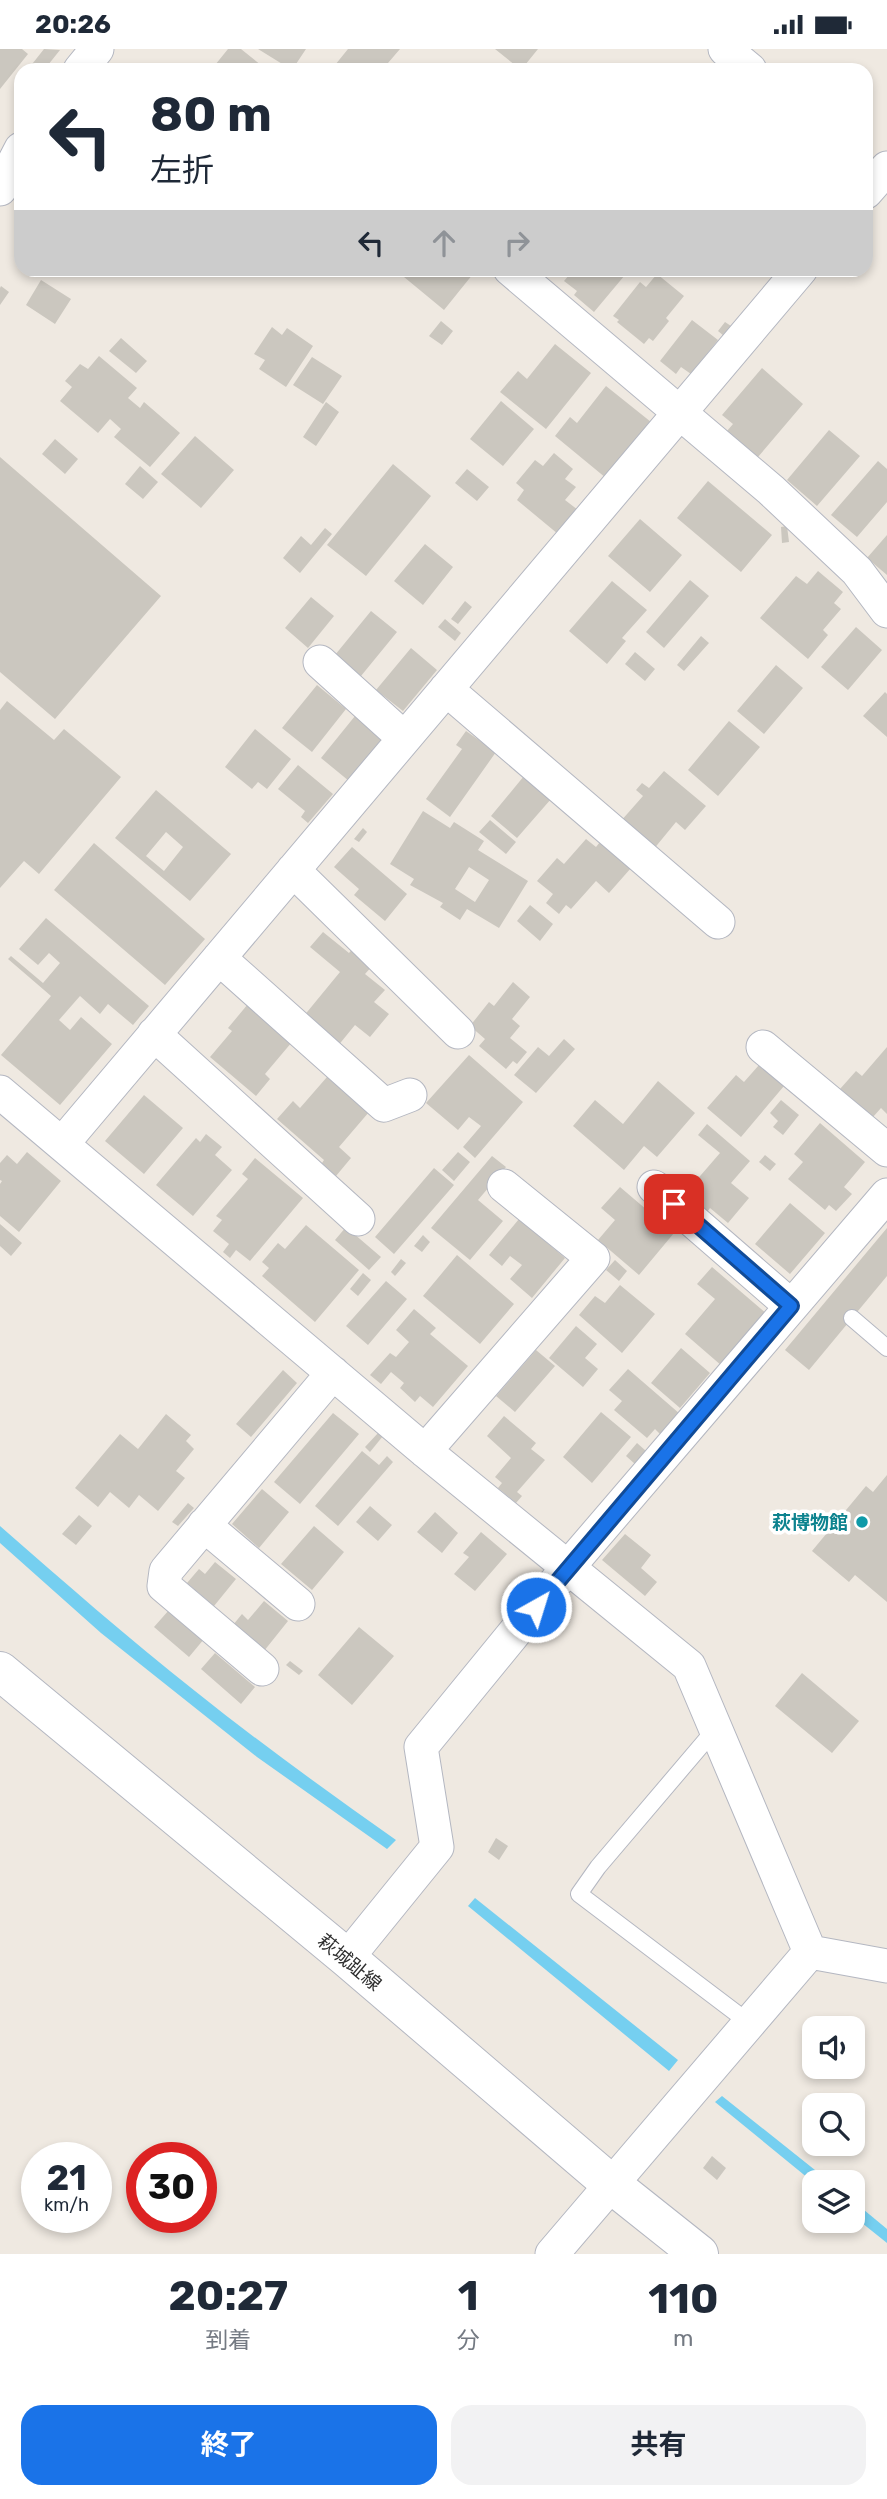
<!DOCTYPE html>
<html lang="ja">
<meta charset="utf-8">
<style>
body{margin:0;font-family:Rubik,"Noto Sans JP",sans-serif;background:#f2f2f3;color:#1f2937;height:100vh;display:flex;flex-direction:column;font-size:26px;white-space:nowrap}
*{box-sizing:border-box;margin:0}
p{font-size:23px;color:#747a83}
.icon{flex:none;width:38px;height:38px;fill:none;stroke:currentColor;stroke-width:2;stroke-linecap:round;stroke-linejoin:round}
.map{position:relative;height:2205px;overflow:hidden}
.sheet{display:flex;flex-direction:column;background:#fff;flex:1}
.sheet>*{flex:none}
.banner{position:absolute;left:14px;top:14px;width:859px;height:214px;border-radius:21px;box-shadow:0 4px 10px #0003;background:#fff;color:#1f2937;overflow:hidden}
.fabs{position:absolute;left:802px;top:1967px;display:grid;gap:14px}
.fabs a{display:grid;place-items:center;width:63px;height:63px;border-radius:14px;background:#fff;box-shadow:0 4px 10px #0003;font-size:35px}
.speed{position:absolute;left:21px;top:2093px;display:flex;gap:14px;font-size:35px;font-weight:700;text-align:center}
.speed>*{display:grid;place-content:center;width:91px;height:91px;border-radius:50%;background:#fff;box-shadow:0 4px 10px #0003;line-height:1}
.speed small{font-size:18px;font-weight:400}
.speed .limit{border:10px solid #d22;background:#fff;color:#111}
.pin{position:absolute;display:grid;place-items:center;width:60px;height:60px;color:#fff;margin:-30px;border-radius:14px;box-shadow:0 4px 10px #0006}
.me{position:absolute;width:77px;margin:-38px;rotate:39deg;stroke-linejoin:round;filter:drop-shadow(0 0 5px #0008)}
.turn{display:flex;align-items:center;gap:24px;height:147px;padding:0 21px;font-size:32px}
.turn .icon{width:91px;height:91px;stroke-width:2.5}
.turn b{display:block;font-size:49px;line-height:60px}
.lanes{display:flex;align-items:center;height:66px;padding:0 21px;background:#0003;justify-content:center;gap:35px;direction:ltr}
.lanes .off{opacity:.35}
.eta{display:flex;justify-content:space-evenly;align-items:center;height:119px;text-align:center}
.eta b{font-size:42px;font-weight:700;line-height:49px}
.primary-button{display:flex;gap:14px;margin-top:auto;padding:14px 21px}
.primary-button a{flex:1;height:80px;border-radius:21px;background:#1a73e8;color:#fff;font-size:28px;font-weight:700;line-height:80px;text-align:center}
.primary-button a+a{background:#f2f2f3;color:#1f2937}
.status{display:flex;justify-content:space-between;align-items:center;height:49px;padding:0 35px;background:#fff;direction:ltr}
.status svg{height:19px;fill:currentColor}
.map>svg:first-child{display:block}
.water{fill:#75cff0}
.building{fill:#cbc7bf;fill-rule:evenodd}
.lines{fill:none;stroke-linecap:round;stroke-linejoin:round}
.service-casing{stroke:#b4b7c1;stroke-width:18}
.minor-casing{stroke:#b4b7c1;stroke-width:35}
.secondary-casing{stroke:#b4b7c1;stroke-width:40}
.service{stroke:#fff;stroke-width:16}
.minor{stroke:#fff;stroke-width:33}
.secondary{stroke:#fff;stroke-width:38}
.route-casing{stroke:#114b97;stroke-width:18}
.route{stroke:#1a73e8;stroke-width:12}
.culture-dot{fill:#0f9aa8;stroke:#fff;stroke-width:2.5}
.labels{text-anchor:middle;stroke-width:7;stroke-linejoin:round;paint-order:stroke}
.culture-label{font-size:19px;font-weight:bold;fill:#0d838f;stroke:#fff;text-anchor:end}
.street-label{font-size:19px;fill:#2e2e2e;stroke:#fff}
</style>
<div class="status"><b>20:26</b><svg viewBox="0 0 49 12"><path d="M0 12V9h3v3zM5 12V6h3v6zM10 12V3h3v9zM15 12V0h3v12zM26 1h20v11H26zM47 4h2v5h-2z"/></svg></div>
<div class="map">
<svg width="887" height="2205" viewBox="0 0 887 2205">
<rect width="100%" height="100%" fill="#efe9e1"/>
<path class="water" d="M0,1477C64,1533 128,1589 195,1642C260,1694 328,1743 396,1791L387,1800L257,1708L101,1584L0,1494Z
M475,1849L678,2011L669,2022L468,1857Z
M722,2047L830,2133L814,2134L715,2053Z
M852,2151L887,2180V2194L852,2166Z"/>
<path class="building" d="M0,0H22L28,5L0,40Z
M44,0L60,1L44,21H31L29,19Z
M228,0H241L267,21H211Z
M258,0H306L292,21Z
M348,0H400L382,21H331Z
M495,0H538L521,21Z
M410,220H477L444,261L404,228Z
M574,220H630L594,263L574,246L577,242L564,232Z
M657,225L684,247L666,269L669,272L653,292L649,289L644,295L617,273L619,271L613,267L640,233L646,238Z
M41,231L71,250L55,275L26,256Z
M1,237L9,243L0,256V239Z
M692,271L718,291L691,325L681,318L676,325L660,312Z
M441,272L453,282L442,296L429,287Z
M725,273L731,277L724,287L718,282Z
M272,278L282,286L287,279L313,297L286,338L259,320L265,311L254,305Z
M121,289L147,312L136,324L109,302Z
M555,295L591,324L546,380L500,343L518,322L527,330Z
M99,307L137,339L128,349L140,359L144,353L180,384L150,418L114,388L121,380L110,370L98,384L60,352L72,338L65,332L80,315L88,320Z
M312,308L342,327L323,355L293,336Z
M762,319L803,355L758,408L727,382L733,375L722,366Z
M606,337L651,373L606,429L555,387L570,368L577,374Z
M501,352L534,380L503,417L470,390Z
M326,353L339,363L316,397L303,388Z
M829,381L860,407L817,457L787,431Z
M195,387L234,421L201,459L161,425Z
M55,390L78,410L65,425L42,405Z
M554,404L573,420L565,430L576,438L565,451L578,461L558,485L517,451L524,441L516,434L535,411L543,417Z
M0,408L161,547L55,670L0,623Z
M878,412L887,420V453L857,488L831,466Z
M393,415L431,447L366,527L327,496Z
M140,417L158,433L143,450L125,435Z
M467,420L489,438L477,452L455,434Z
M708,432L772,486L741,523L677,469Z
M640,470L682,506L650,543L608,507Z
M787,477L789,493L782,494L781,478Z
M325,479L332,485L300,524L283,509L301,487L311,496Z
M887,486V526L867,509Z
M425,495L453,518L423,556L394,532Z
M818,522L843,543L834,554L841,560L823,581L828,586L808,610L760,569L796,527L807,535Z
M690,531L709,547L664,599L646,583Z
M612,532L647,561L622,589L626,592L607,615L569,582Z
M311,548L334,567L308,599L285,579Z
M465,552L472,558L458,575L451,570Z
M371,562L397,583L361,627L335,606Z
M445,570L461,584L455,592L438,578Z
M856,578L882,601L848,641L821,618Z
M701,587L709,594L684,622L677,616Z
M411,599L437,621L403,662L376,641Z
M635,603L655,620L645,632L625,615Z
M776,616L803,639L764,685L737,662Z
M317,636L346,660L312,703L282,679Z
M885,643L887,645V688L863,667Z
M7,652L54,691L64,680L121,728L39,825L24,812L0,839V661Z
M355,667L384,690L349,732L321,709Z
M729,672L760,698L718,747L688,721Z
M255,680L291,710L267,740L258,733L252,740L225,718Z
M466,682L496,703L450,768L426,750L462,700L456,696Z
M298,716L333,745L308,774L301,768L305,762L278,740Z
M664,722L706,757L685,781L676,773L653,801L620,773L643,747L636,741L642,734L649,739Z
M524,727L551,750L517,789L491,767Z
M156,741L231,805L190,852L115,789ZM166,783L183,798L164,822L146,807Z
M423,762L450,779L454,773L484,792L478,801L528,832L499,879L467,860L460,871L440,858L443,854L410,836L414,830L390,815ZM469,818L489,831L475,853L455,840Z
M490,771L516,793L506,805L479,783Z
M363,779L367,783L359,793L354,790Z
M586,790L596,798L600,793L631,819L609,844L596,832L571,860L566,856L559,865L546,854L553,845L537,832L557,809L564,815Z
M94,794L205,890L165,936L54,841Z
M352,798L407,845L385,872L354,846L359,840L334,818Z
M530,856L553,875L540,892L517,872Z
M46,869L149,957L133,976L108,955L100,965L80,947L59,971L70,981L81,968L112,995L60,1056L1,1006L51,947L8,910L11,907L43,934L60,914L49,904L38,916L19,900Z
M323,883L349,904L354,898L374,915L365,925L385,941L374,953L389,965L370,988L355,976L337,998L303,968L340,923L310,898Z
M513,933L530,948L512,970L520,977L510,989L527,1003L517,1015L513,1012L506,1020L479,997L485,990L470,977L489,953L494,957Z
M248,955L292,993L265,1025L270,1030L256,1047L210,1008L232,982L228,979Z
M564,990L575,1000L536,1044L514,1026L538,998L549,1007Z
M887,998V1065L881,1059L873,1068L840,1040L856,1022L862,1027Z
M469,1006L523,1053L475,1109L463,1098L481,1077L469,1068L458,1081L426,1054Z
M759,1016L784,1037L741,1088L707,1059L736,1026L744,1033Z
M327,1028L369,1063L339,1098L351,1109L336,1127L322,1114L324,1111L277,1070L293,1052L300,1059Z
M658,1032L695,1064L657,1108L644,1097L624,1121L573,1077L595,1051L623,1075Z
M144,1046L183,1079L144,1125L105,1092Z
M781,1051L799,1066L783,1086L773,1078L778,1072L770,1064Z
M820,1074L865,1113L844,1138L852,1145L836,1162L829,1156L825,1161L788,1130L803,1113L794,1105Z
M707,1075L750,1112L731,1134L749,1149L728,1174L710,1159L705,1166L693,1156L699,1150L688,1141L720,1104L698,1086Z
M206,1085L222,1098L215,1106L232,1121L193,1167L156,1136L196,1089L200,1093Z
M27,1103L61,1132L19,1183L0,1167V1135L2,1132L0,1131V1114L7,1106L17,1115Z
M458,1103L470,1113L454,1132L442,1121Z
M765,1106L776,1115L770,1122L759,1113Z
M492,1107L506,1118L478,1151L503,1172L470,1211L431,1179Z
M255,1109L303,1149L250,1212L236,1201L230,1209L223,1203L229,1195L213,1182L222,1171L216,1167L248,1130L242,1125Z
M434,1119L454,1136L394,1205L375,1188Z
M620,1138L674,1184L639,1226L598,1191L615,1171L601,1159Z
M790,1154L825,1184L790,1225L755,1195Z
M519,1170L565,1209L532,1249L510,1230L522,1216L510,1207L502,1217L489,1206Z
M0,1175L22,1194L11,1207L0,1197Z
M306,1176L359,1221L315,1273L262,1227L269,1219L262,1213L278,1194L285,1200Z
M346,1178L381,1208L369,1221L335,1191Z
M887,1179V1227L809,1321L785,1301Z
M423,1186L430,1193L422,1203L414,1197Z
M457,1206L514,1255L480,1295L423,1247Z
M401,1210L406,1214L395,1227L391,1223Z
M615,1211L627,1222L619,1232L606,1221Z
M712,1218L767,1265L722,1317L685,1285L715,1250L697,1235Z
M363,1224L371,1231L358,1247L350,1240Z
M386,1232L407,1250L368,1296L346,1277Z
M620,1236L655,1265L622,1304L579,1266L595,1247L605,1254Z
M414,1260L436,1279L430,1285L468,1317L433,1358L420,1347L415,1353L400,1339L404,1334L391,1323L381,1335L370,1326L390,1304L396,1308L409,1293L396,1281Z
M576,1277L597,1295L585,1309L598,1320L583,1338L549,1309Z
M681,1299L710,1324L680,1359L651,1334Z
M536,1301L555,1317L515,1363L496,1347Z
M628,1320L680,1365L661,1386L655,1380L647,1389L614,1361L622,1352L609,1341Z
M283,1321L297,1334L251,1388L236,1375Z
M601,1363L631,1388L592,1434L563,1408Z
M333,1364L359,1385L300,1455L274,1433Z
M166,1365L191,1386L186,1392L194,1400L176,1422L185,1429L158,1462L139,1446L129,1459L110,1443L98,1458L75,1439L120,1385L138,1400Z
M504,1367L536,1394L531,1400L545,1411L517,1443L522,1447L516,1454L498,1439L502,1434L495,1428L511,1409L487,1387Z
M379,1383L383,1387L370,1403L365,1398Z
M637,1394L646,1402L635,1415L626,1407Z
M362,1402L379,1416L387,1407L393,1413L338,1477L315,1457Z
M887,1426V1553L855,1526L849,1533L812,1502L866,1437L873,1443Z
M262,1440L289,1463L259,1499L232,1475Z
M188,1454L194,1459L178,1477L172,1473Z
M370,1457L392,1476L378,1492L356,1473Z
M435,1463L458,1484L442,1504L417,1483Z
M79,1466L92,1477L76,1496L62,1485Z
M314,1477L344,1503L312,1541L281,1515Z
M481,1483L507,1505L475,1542L454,1525L469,1508L463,1504Z
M625,1485L651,1506L641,1519L657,1533L645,1547L602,1511Z
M215,1513L236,1530L214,1557L187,1534L199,1520L205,1525Z
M264,1552L288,1572L264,1602L233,1576L242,1565L248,1571Z
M169,1561L204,1590L189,1608L154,1578Z
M359,1578L394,1607L352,1656L318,1626Z
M215,1604L255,1638L241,1655L201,1620Z
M290,1612L303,1622L299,1626L286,1616Z
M802,1624L859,1672L832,1704L775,1657Z
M496,1789L508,1797L499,1811L488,1803Z
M712,2107L726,2119L717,2131L703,2119Z"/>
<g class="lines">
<defs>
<path id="service" d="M852,1269L887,1299
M717,1678L598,1818L579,1845L748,1973"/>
<path id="minor" d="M725,0L750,21
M80,21L97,0
M0,140L21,100
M866,143L887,119
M510,220L771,441L857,522L887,562
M320,613L404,689
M446,640L718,873
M293,821L458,983
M219,909L384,1056L410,1046
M154,985L358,1170
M763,998L887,1101
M0,1043L425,1402L689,1617L810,1903
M62,1095L801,220
M654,1138L791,1257
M425,1402L593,1209L504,1137
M204,1476L298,1555
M262,1620L164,1537L166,1522L333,1324
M347,1909L437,1798L421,1698L569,1517L887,1146
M552,2205L810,1903L887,1917"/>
<path id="secondary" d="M0,1622L347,1909L611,2135L699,2205"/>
</defs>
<use href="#service" class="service-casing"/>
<use href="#minor" class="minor-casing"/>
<use href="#secondary" class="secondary-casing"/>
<use href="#service" class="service"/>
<use href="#minor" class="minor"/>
<use href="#secondary" class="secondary"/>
</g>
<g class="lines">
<defs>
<path id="route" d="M536,1558L791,1257L674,1155"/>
</defs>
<use href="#route" class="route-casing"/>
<use href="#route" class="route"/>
</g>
<circle class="culture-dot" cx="862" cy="1473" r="7"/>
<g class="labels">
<g class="culture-label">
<text x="848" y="1480">萩博物館</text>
</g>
<g class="street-label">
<text transform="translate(350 1913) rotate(40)" y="7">萩城趾線</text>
</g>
</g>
</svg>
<div class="fabs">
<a><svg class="icon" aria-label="sound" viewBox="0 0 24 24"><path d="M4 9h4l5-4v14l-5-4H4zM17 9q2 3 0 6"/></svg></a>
<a><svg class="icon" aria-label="search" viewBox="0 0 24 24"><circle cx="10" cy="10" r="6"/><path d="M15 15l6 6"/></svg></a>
<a><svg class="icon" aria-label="layers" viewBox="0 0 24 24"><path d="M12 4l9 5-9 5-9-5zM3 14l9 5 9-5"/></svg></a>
</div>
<div class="speed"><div>21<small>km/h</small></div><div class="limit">30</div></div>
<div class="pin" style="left:674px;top:1155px;background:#d93025"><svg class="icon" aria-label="arrive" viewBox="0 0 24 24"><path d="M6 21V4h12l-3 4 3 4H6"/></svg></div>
<svg class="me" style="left:536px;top:1558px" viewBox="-20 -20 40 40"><circle r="17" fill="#1a73e8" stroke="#fff" stroke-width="3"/><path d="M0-11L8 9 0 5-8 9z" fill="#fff"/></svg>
<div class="banner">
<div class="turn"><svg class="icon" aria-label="left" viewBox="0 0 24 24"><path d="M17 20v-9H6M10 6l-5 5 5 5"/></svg><div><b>80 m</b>左折</div></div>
<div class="lanes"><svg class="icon" aria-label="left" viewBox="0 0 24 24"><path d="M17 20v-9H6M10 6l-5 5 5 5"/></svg><svg class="icon off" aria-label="ahead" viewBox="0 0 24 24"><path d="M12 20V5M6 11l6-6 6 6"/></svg><svg class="icon off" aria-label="right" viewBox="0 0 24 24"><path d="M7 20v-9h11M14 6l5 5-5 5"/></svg></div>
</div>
</div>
<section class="sheet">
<div class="eta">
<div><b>20:27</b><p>到着</p></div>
<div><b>1</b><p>分</p></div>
<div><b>110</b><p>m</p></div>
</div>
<div class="primary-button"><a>終了</a><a>共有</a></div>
</section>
